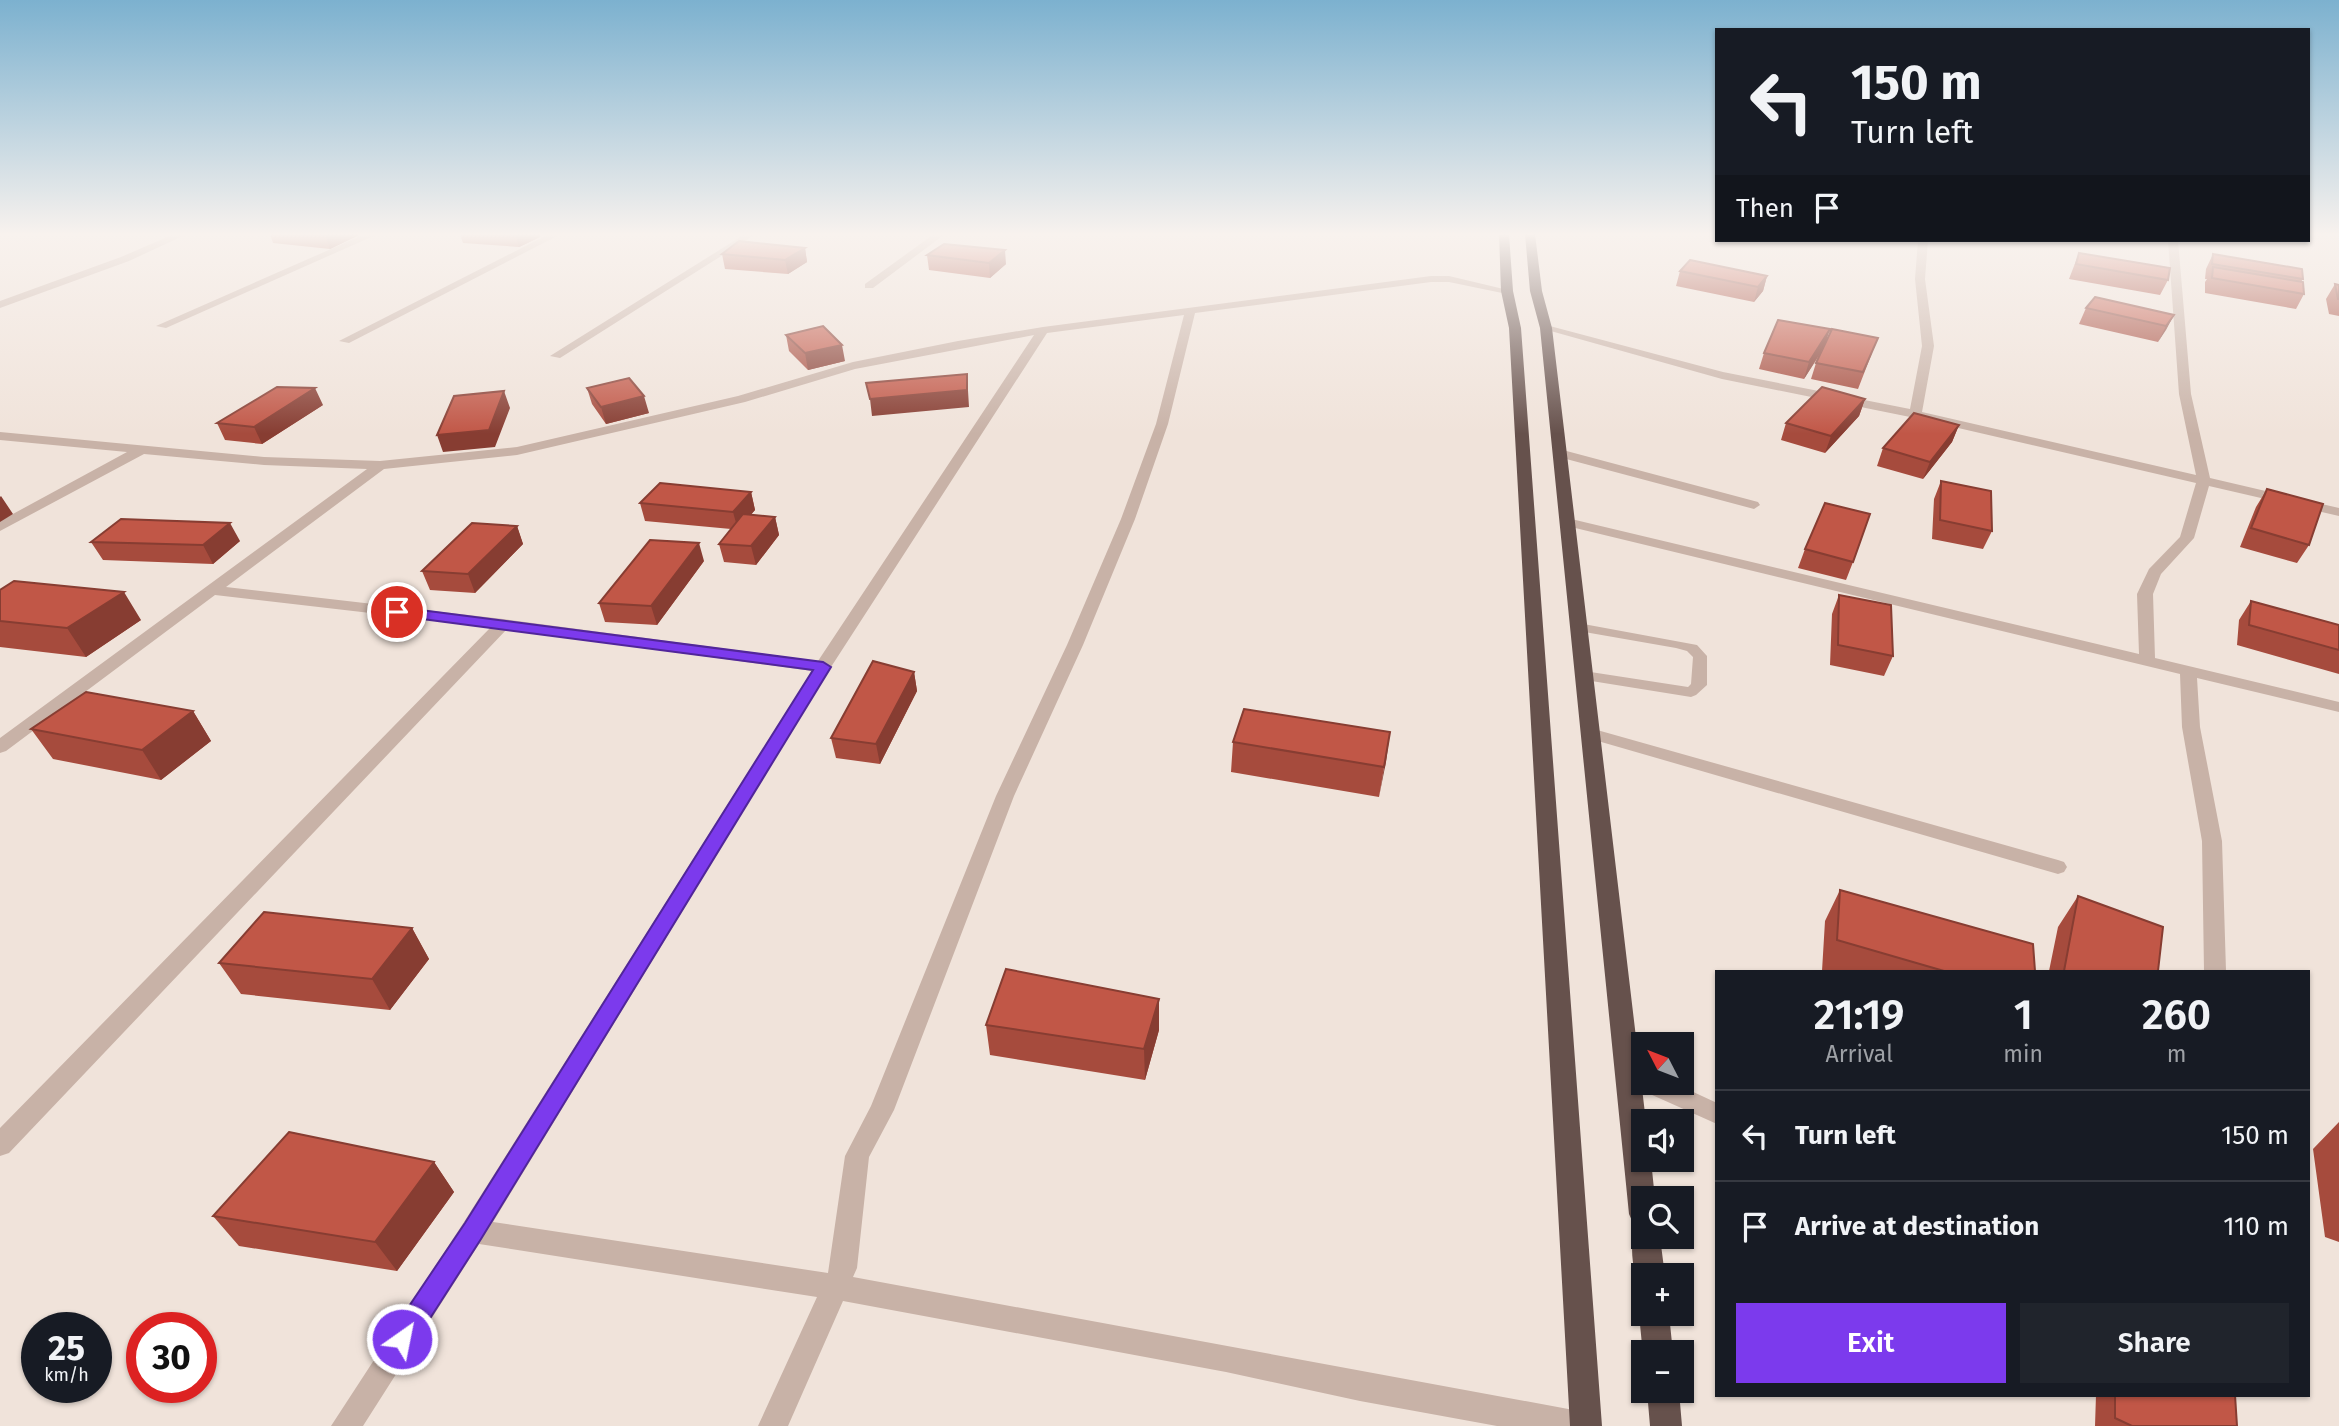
<!DOCTYPE html>
<meta charset="utf-8">
<style>
body{margin:0;font-family:"Fira Sans",sans-serif;background:#20242c;color:#f1f3f6;height:100vh;display:flex;flex-direction:column;font-size:26px;white-space:nowrap}
*{box-sizing:border-box;margin:0}
p{font-size:23px;color:#9ea1a6}
.icon{flex:none;width:38px;height:38px;fill:none;stroke:currentColor;stroke-width:2;stroke-linecap:round;stroke-linejoin:round}
.map{position:relative;flex:1;overflow:hidden}
.panel{position:absolute;left:1715px;top:970px;width:595px;height:427px;display:flex;flex-direction:column;background:#171b24;border-radius:0px;box-shadow:0 2px 5px #0004}
.panel>*{flex:none}
.banner{position:absolute;left:1715px;top:28px;width:595px;height:214px;border-radius:0px;box-shadow:0 2px 5px #0004;background:#171b24;color:#f1f3f6;overflow:hidden}
.needle{width:46px;rotate:312deg}
.controls{position:absolute;left:1631px;top:1032px;display:grid;gap:14px}
.controls a{display:grid;place-items:center;width:63px;height:63px;border-radius:0px;background:#171b24;box-shadow:0 2px 5px #0004;font-size:35px}
.speed{position:absolute;left:21px;top:1312px;display:flex;gap:14px;font-size:35px;font-weight:700;text-align:center}
.speed>*{display:grid;place-content:center;width:91px;height:91px;border-radius:50%;background:#171b24;box-shadow:0 2px 5px #0004;line-height:1}
.speed small{font-size:18px;font-weight:400}
.speed .limit{border:10px solid #d22;background:#fff;color:#111}
.pin{position:absolute;display:grid;place-items:center;width:60px;height:60px;color:#fff;margin:-30px;border:4px solid #fff;border-radius:50%;box-shadow:0 2px 7px #0007}
.me{position:absolute;width:77px;margin:-38px;rotate:33deg;stroke-linejoin:round;filter:drop-shadow(0 0 5px #0008)}
.turn{display:flex;align-items:center;gap:24px;height:147px;padding:0 21px;font-size:32px}
.turn .icon{width:91px;height:91px;stroke-width:2.5}
.turn b{display:block;font-size:49px;line-height:60px}
.then{display:flex;align-items:center;height:66px;padding:0 21px;background:#0003;gap:14px;font-size:26px}
.eta{display:flex;justify-content:space-evenly;align-items:center;height:119px;text-align:center}
.eta b{font-size:42px;font-weight:600;line-height:49px}
.cta{display:flex;gap:14px;margin-top:auto;padding:14px 21px}
.cta a{flex:1;height:80px;border-radius:0px;background:#7c3aed;color:#fff;font-size:28px;font-weight:600;line-height:80px;text-align:center}
.cta a+a{background:#20242c;color:#f1f3f6}
ul{padding:0;list-style:none}
li{display:flex;align-items:center;gap:21px;height:91px;padding:0 21px;border-top:2px solid #363941}
li div{flex:1}
li b{display:block;font-size:26px}
li em{font-style:normal}
.map>svg:first-child{display:block}
.lines{fill:none;stroke-linecap:round;stroke-linejoin:round}
.service{fill:#c8b2a7;fill-rule:evenodd}
.minor{fill:#c8b2a7;fill-rule:evenodd}
.trunk{fill:#66514c;fill-rule:evenodd}
.wall{fill:#a64b3d}
.shaded-wall{fill:#873d32}
.building{fill:#c15747;stroke:#873d32;stroke-width:2}
.route{fill:#7c3aed;stroke:#51269a;stroke-width:2}
</style>
<div class="map">
<svg width="2339" height="1426" viewBox="0 0 2339 1426">
<rect width="100%" height="100%" fill="#f0e3da"/>
<g class="lines">
<path class="service" d="M1559,449L1758,502L1760,505L1754,509L1555,456V450Z
M1578,623L1697,645L1707,656V685L1696,695L1691,697L1579,679L1576,676L1584,671L1688,687L1691,684L1693,657L1687,651L1676,648L1573,630L1571,627Z
M1590,728L2058,860L2064,862L2067,867L2064,872L2058,874L1584,737L1582,733L1584,729Z"/>
<path class="minor" d="M174,234H187L129,261L0,308V301L121,257Z
M365,234H378L166,328L156,326Z
M549,234H561L349,343L339,341Z
M745,234H756L560,358L550,356Z
M934,234H945L873,288H865V284Z
M1918,240H1928L1925,279L1934,346L1922,412L2196,475L2179,394L2168,240H2178L2191,394L2210,478L2339,508V516L2209,486L2194,538L2161,574L2153,594L2155,658L2339,702V712L2197,678L2200,727L2222,841L2226,971H2204L2202,841L2182,727L2180,674L1567,526L1560,522L1567,518L2139,654L2137,594L2149,569L2180,537L2196,483L1915,418L1722,379L1540,328L1546,325L1723,372L1910,409L1922,346L1915,279Z
M1431,276H1449L1512,291L1507,294L1449,282H1431L1195,313L1168,424L1135,519L1083,645L1014,796L894,1110L869,1157L857,1268L853,1277L1579,1411L1589,1416L1594,1426H1497L1360,1401L1226,1372L843,1301L788,1426H758L817,1297L479,1244L363,1426H331L464,1222L812,671L507,629L9,1153L0,1156V1128L491,627L215,595L6,751L0,753V738L367,469L264,465L144,454L0,531V521L127,452L0,440V432L264,457L380,461L517,447L738,396L853,362L958,341L1043,327ZM1184,315L1156,424L1121,519L1067,645L996,796L871,1106L845,1156L828,1273L493,1222L831,667L1047,333ZM1034,335L818,661L503,619L226,587L384,469L517,455L745,402L855,369Z
M1643,1075V1083H1674L1717,1103V1124L1641,1090L1637,1083Z"/>
<path class="trunk" d="M1499,234H1509L1513,291L1521,328L1602,1426H1570L1509,328L1501,291Z
M1525,234H1535L1542,291L1552,328L1646,1122H1643V1160H1651L1655,1199H1643V1237H1660L1665,1276H1643V1288L1640,1286C1632,1270 1629,1244 1636,1227L1640,1226L1633,1223L1629,1214L1540,328L1530,291Z
M1643,1304V1314H1669L1673,1353L1643,1355L1639,1314Z
M1647,1391H1679L1682,1426H1650Z"/>
</g>
<path class="wall" d="M270,234H358L359,235L330,249L273,243Z
M460,234H539L540,237L519,247L463,243Z
M805,248L807,262L788,274L725,269L722,254Z
M2079,253L2168,280L2160,295L2069,279Z
M2213,254L2303,279L2301,282L2304,294L2296,309L2205,293V282L2207,279H2205L2206,269Z
M927,255L1006,264L990,278L929,270Z
M1680,271L1767,276L1763,291L1754,302L1676,286Z
M2335,284L2339,285V316L2329,314L2326,299Z
M2086,308L2174,315L2158,342L2079,324Z
M786,335L845,361L808,370L789,351Z
M1826,342L1872,353L1858,389L1811,379L1816,363L1824,348L1804,379L1759,369L1764,353Z
M587,388L649,413L606,424L592,404Z
M1865,399L1859,416L1825,453L1781,440L1786,423Z
M323,405L262,444L225,440L217,423Z
M1959,425L1952,442L1923,479L1877,466L1883,448Z
M1941,481L1992,531L1983,549L1932,539L1934,499Z
M2267,489L2309,545L2297,563L2240,547L2256,507Z
M751,492L755,510L750,515L775,517L779,535L756,565L724,562L719,544L731,529L645,521L640,503Z
M517,526L523,544L475,593L430,590L422,571Z
M240,541L213,564L103,560L91,542Z
M1805,549L1853,562L1846,580L1798,568Z
M704,561L657,625L605,622L599,603Z
M0,590L141,620L86,657L0,647Z
M1839,595L1893,656L1884,676L1830,665L1832,614Z
M2251,601L2339,625V674L2237,645L2239,620Z
M914,672L917,691L880,764L836,758L831,738Z
M193,711L211,741L161,780L53,759L31,729Z
M1390,732L1379,797L1231,772L1233,742Z
M1840,890L2035,971H1822L1825,921Z
M2078,896L2158,971H2049L2058,927Z
M412,928L429,959L390,1010L241,994L219,963Z
M986,1025L1159,1030L1145,1080L990,1055Z
M2339,1122V1242L2325,1237L2313,1149Z
M434,1162L454,1192L397,1271L239,1246L213,1216Z
M2096,1395H2235L2237,1426H2095Z"/>
<path class="shaded-wall" d="M325,234H358L359,235L330,249Z
M515,234H539L540,237L519,247Z
M805,248L807,262L788,274L785,260Z
M1005,250L1006,264L990,278L989,263Z
M1767,276L1763,291L1754,302L1758,287Z
M2174,315L2166,330L2158,342L2166,326Z
M1830,329L1825,345L1804,379L1809,362Z
M842,345L845,361L808,370L805,353Z
M967,374L969,407L872,416L870,399Z
M315,388L323,405L262,444L254,427Z
M504,391L510,408L495,447L443,452L437,435Z
M644,396L649,413L606,424L601,407Z
M1865,399L1859,416L1825,453L1831,436Z
M1959,425L1952,442L1923,479L1930,462Z
M751,492L755,510L738,530L733,512Z
M1,496L13,514L0,522V497Z
M775,517L779,535L756,565L751,546Z
M230,523L240,541L213,564L203,545Z
M517,526L523,544L475,593L468,574Z
M699,543L704,561L657,625L651,606Z
M124,592L141,620L86,657L67,628Z
M914,672L917,691L880,764L876,744Z
M193,711L211,741L161,780L142,750Z
M1390,732L1386,762L1379,797L1384,767Z
M412,928L429,959L390,1010L372,979Z
M1159,999V1030L1145,1080L1144,1049Z
M434,1162L454,1192L397,1271L375,1242Z"/>
<path class="building" d="M739,241L805,248L785,260L722,254Z
M944,244L1005,250L989,263L927,255Z
M2079,253L2170,268L2168,280L2076,264Z
M2213,254L2302,269L2303,279L2212,264Z
M1690,260L1767,276L1758,287L1680,271Z
M2213,267L2303,282L2304,294L2212,278Z
M2335,284L2339,285V299H2338Z
M2095,297L2174,315L2166,326L2086,308Z
M1778,320L1830,329L1809,362L1764,353Z
M823,326L842,345L805,353L786,335Z
M1832,329L1878,338L1863,372L1816,363Z
M967,374V390L870,399L866,383Z
M629,378L644,396L601,407L587,388Z
M277,387L315,388L254,427L217,423Z
M1822,387L1865,399L1831,436L1786,423Z
M504,391L489,430L437,435L454,396Z
M1914,413L1959,425L1930,462L1883,448Z
M1941,481L1991,491L1992,531L1940,520Z
M660,483L751,492L733,512L640,503Z
M2267,489L2323,504L2309,545L2251,528Z
M1825,503L1870,514L1853,562L1805,549Z
M743,514L775,517L751,546L719,544Z
M121,519L230,523L203,545L91,542Z
M472,523L517,526L468,574L422,571Z
M650,540L699,543L651,606L599,603Z
M14,581L124,592L67,628L0,621V590Z
M1839,595L1891,605L1893,656L1838,645Z
M2251,601L2339,625V650L2249,625Z
M873,661L914,672L876,744L831,738Z
M86,692L193,711L142,750L31,729Z
M1244,709L1390,732L1384,767L1233,742Z
M1840,890L2033,944L2035,971H1944L1837,940Z
M2078,896L2163,927L2158,971H2064Z
M264,912L412,928L372,979L219,963Z
M1006,969L1159,999L1144,1049L986,1025Z
M289,1132L434,1162L375,1242L213,1216Z
M2115,1395H2235L2237,1426H2132L2115,1418Z"/>
<linearGradient id="sky" x2="0" y2="1"><stop stop-color="#7cb1cf"/><stop offset="0.54" stop-color="#f8f2ee"/><stop offset="1" stop-color="#f8f2ee" stop-opacity="0"/></linearGradient>
<rect width="2339" height="434" fill="url(#sky)"/>
<path class="route" d="M397,607L823,662L831,667L481,1239L411,1348L402,1352L393,1348L390,1339L393,1330L465,1223L813,670L392,615L390,612Z"/>
</svg>
<div class="controls">
<a><svg class="needle" viewBox="-14 -14 28 28"><path d="M0-13l5 13h-10z" fill="#e53935"/><path d="M0 13l5-13h-10z" fill="#9ea1a6"/></svg></a>
<a><svg class="icon" aria-label="sound" viewBox="0 0 24 24"><path d="M4 9h4l5-4v14l-5-4H4zM17 9q2 3 0 6"/></svg></a>
<a><svg class="icon" aria-label="search" viewBox="0 0 24 24"><circle cx="10" cy="10" r="6"/><path d="M15 15l6 6"/></svg></a>
<a>+</a>
<a>−</a>
</div>
<div class="speed"><div>25<small>km/h</small></div><div class="limit">30</div></div>
<div class="pin" style="left:397px;top:612px;background:#d93025"><svg class="icon" aria-label="arrive" viewBox="0 0 24 24"><path d="M6 21V4h12l-3 4 3 4H6"/></svg></div>
<svg class="me" style="left:402px;top:1339px" viewBox="-20 -20 40 40"><circle r="17" fill="#7c3aed" stroke="#fff" stroke-width="3"/><path d="M0-11L8 9 0 5-8 9z" fill="#fff"/></svg>
<div class="banner">
<div class="turn"><svg class="icon" aria-label="left" viewBox="0 0 24 24"><path d="M17 20v-9H6M10 6l-5 5 5 5"/></svg><div><b>150 m</b>Turn left</div></div>
<div class="then">Then<svg class="icon" aria-label="arrive" viewBox="0 0 24 24"><path d="M6 21V4h12l-3 4 3 4H6"/></svg></div>
</div>
<section class="panel">
<div class="eta">
<div><b>21:19</b><p>Arrival</p></div>
<div><b>1</b><p>min</p></div>
<div><b>260</b><p>m</p></div>
</div>
<ul>
<li><svg class="icon" aria-label="left" viewBox="0 0 24 24"><path d="M17 20v-9H6M10 6l-5 5 5 5"/></svg><div><b>Turn left</b></div><em>150 m</em></li>
<li><svg class="icon" aria-label="arrive" viewBox="0 0 24 24"><path d="M6 21V4h12l-3 4 3 4H6"/></svg><div><b>Arrive at destination</b></div><em>110 m</em></li>
</ul>
<div class="cta"><a>Exit</a><a>Share</a></div>
</section>
</div>
